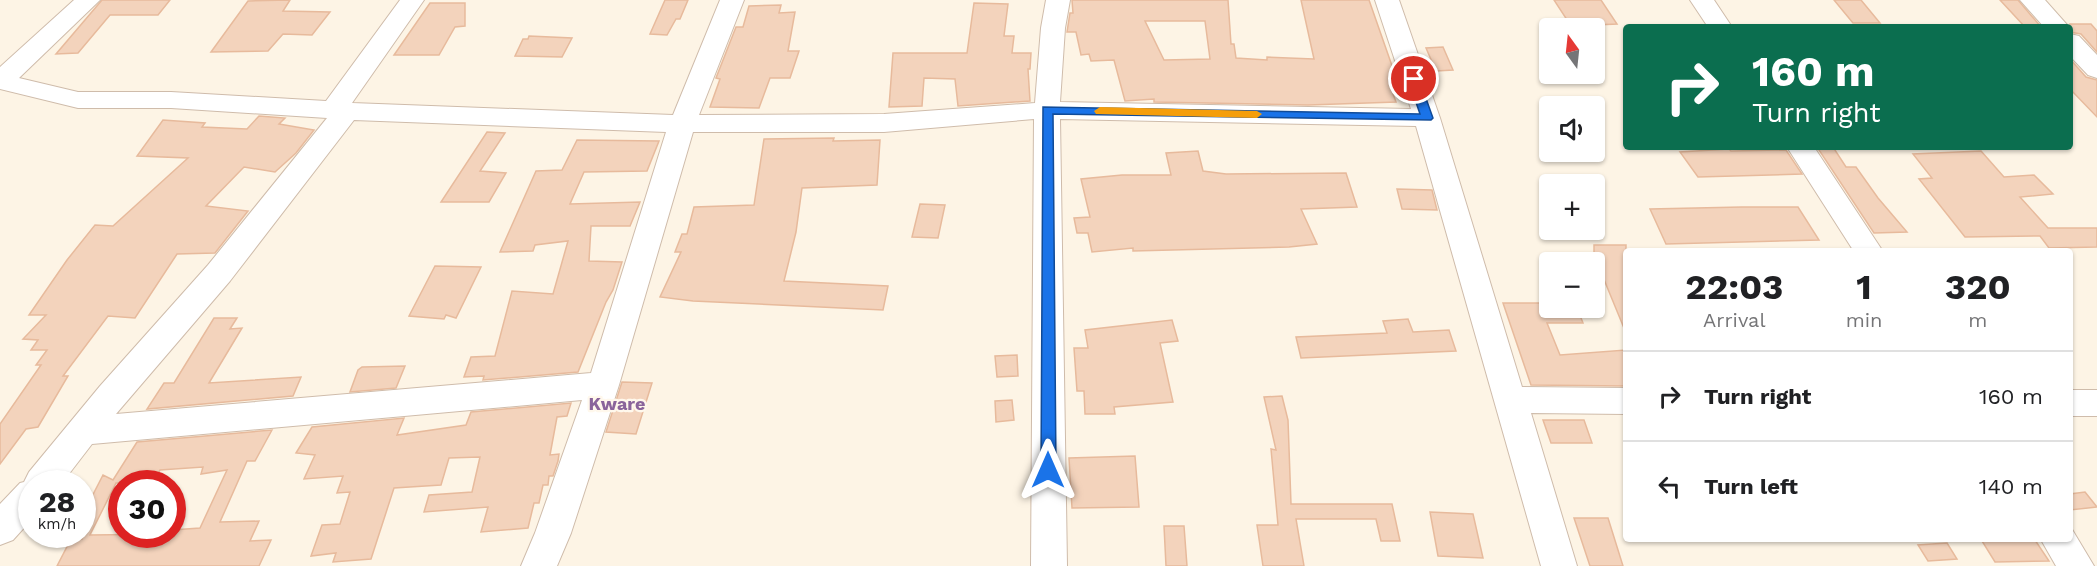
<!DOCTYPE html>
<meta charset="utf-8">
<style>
body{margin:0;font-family:"Work Sans",sans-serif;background:#f2f2f2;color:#202124;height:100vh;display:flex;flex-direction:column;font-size:22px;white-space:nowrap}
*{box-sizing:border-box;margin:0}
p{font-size:20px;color:#757577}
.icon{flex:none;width:33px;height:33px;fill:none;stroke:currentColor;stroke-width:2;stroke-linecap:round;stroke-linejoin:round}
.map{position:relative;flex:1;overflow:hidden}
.sheet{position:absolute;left:1623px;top:248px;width:450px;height:294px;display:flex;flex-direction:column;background:#fff;border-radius:6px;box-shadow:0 2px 4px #0004}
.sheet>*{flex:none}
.banner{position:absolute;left:1623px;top:24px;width:450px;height:126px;border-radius:6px;box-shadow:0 2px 4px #0004;background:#0b6e4f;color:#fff;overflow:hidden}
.needle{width:39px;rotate:345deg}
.buttons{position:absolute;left:1539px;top:18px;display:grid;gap:12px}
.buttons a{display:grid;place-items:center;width:66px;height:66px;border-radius:6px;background:#fff;box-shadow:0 2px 4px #0004;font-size:30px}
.speed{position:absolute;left:18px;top:470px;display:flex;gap:12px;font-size:30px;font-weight:700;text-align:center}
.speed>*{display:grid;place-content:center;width:78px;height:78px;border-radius:50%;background:#fff;box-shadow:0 2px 4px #0004;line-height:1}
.speed small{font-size:15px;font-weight:400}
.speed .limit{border:9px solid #d22;background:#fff;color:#111}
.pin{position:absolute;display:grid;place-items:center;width:51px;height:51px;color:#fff;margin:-26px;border:3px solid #fff;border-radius:50%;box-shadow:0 2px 6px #0007}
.me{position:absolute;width:66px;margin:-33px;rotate:0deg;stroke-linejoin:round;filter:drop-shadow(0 0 4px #0008)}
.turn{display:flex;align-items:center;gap:21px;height:126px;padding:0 30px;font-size:27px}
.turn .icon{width:78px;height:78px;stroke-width:2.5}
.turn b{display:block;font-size:42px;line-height:51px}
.eta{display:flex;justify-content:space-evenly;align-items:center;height:102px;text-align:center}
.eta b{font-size:36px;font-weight:700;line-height:42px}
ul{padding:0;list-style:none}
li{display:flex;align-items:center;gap:18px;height:90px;padding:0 30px;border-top:2px solid #e0e0e0}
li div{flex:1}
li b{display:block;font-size:22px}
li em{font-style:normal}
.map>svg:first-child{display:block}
.building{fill:#f3d3bc;stroke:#e7ba9c;stroke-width:1.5;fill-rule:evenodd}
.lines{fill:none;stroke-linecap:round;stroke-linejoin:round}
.minor-casing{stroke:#cfbcab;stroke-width:2}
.minor{fill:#fff;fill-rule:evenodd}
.route{fill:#1a73e8;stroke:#114b97;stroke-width:1.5}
.slow{fill:#f59e0b}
.labels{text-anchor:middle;stroke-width:4.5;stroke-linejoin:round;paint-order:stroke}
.quarter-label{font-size:18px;font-weight:bold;fill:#8a649b;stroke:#fff8ec}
</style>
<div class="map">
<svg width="2097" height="566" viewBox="0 0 2097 566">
<rect width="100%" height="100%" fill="#fdf4e5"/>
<path class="building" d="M102,0H170L158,15H110L78,53L56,54Z
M290,0L283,11L330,12L312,35L283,34L268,51L211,52L248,1Z
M665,0H688L680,19H676L667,35L650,34Z
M1072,0H1228L1231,44H1234L1236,58L1267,60V57L1314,59L1301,0H1369L1398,83L1399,94H1393L1396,102L1308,105L1154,102V99L1125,101L1114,60L1091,61L1089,54L1081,55L1076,32H1067L1070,13H1073ZM1145,21H1205L1210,59L1164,60Z
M1554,0H1601L1617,24L1571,26Z
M1834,0H1861L1880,23H1853Z
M2000,0H2018L2041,27H2025Z
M430,3H465V26L455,27L439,55H394Z
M974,3L1008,4L1004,36H1014L1012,53H1031L1030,69H1028L1030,101L958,106L955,79L924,78L922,106L889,107L893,53H967Z
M781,5L779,13L795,12L788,51H799L790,78H770L759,108L710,107L720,79L716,78L736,27H743L749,6Z
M2070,24H2091L2097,31V52L2081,34L2070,32Z
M529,36L572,38L562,57L515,56L523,39H528Z
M1443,47L1453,70L1436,71L1426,48Z
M2070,59L2086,77L2097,80V117L2070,89Z
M259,116L285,118L279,124L314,130L296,153L275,172L244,167L206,206L248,211L215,253L177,254L135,318L108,316L63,376H68L38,427L26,429L0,464V424L41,365H36L47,350H31L38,340L23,339L46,315H29L67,260L95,225L113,226L188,158L137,156L163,120L205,123L202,127L247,129Z
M487,132L505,133L480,171L506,173L489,202H441Z
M834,138L833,141L880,140L877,185L802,188L796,232L784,281L888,286L883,310L693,301L660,297L681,252H675L682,234H687L694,207L754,205L764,139Z
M577,140L659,141L647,171L584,172L570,204L640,202L630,226H591L589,261L622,262L613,290L606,302L578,372L483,380L484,376L464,377L471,357L495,356L512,291L553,294L568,241L535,245L533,251L500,252L536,171L562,170Z
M1817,147H1833L1846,167H1856L1878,198L1907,232L1874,233Z
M1729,149L1731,151L1786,150L1802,174L1698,177L1680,152Z
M1198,151L1203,171L1226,174L1346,173L1357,207L1301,209L1317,244L1289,247L1133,251V248L1092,252L1088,233H1077L1074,218L1090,217L1081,179L1122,175H1171L1166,153Z
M1981,151L2004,177L2034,175L2053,194L2020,197L2048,228H2097V247L2049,248L2040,236L1965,237L1919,179L1932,178L1913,154Z
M1397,189L1432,190L1437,210L1402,209Z
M920,204L945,205L938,238L912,237Z
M1742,207H1798L1819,240L1666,244L1650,209Z
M1594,245H1626V333L1598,265H1594Z
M435,266L481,267L456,318L446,315L444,319L409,316Z
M1503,303H1550V308H1577L1583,323H1547L1560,355L1626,350V386L1531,385Z
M214,318H237L230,329L242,328L209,383L301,377L293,396L147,409L164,383H174Z
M1408,319L1413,332L1449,330L1456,351L1301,358L1296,337L1387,333L1383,321Z
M1172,320L1178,341L1160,343L1173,402L1114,407L1115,414H1085L1084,391H1077L1074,348H1088L1085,330Z
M1017,355L1018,376L997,377L995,356Z
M405,366L396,388L350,392L358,370L362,367Z
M622,382L652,383L636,434L606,432Z
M1282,396L1288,420L1291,504H1392L1400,541H1381L1376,519H1296L1304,566H1263L1257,525H1278L1271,449L1276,450L1264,397Z
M1012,400L1014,420L996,422L995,401Z
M571,403L567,416L557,417L550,455L559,454L558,461L553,476H549L548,485H543L539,503H534L528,528L481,532L488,507L424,512L429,495L472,492L480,457L449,458L441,485L394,488L371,559L333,562L336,553L311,556L322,525L340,524L350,492L337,493L343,476L304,479L315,455L296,453L312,427L404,418L397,435L466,425L471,412Z
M1543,420H1584L1592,443H1551Z
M272,430L255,461H247L220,522L259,521L250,541L271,540L259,566H57L71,539H82V516L103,475L113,480L137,442ZM203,467L201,474L227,470L200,528L172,530V534L90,535L116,483H153L160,470Z
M1135,456L1139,507L1072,508L1069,458Z
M2085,492L2097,507L2070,510V494Z
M1430,512L1473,514L1483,558L1438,556Z
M1574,518H1608L1623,566H1590Z
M1164,526H1184L1187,566H1166Z
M2035,540L2049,561L1995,562L1982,541Z
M1947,543L1957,559L1928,561L1918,545Z"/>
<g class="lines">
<defs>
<path id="minor" d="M74,0H100L19,78L78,92H171L326,101L400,0H424L352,103L673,115L720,0H744L699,115L884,114L1035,103L1041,28L1046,0H1070L1065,28L1060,102L1411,109L1375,0H1399L1440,118L1522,387L1626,388V414L1531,413L1577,566H1541L1416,126L1060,119L1067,566H1031L1034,119L884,132H693L619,385L571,533L557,566H521L535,533L582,400L92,444L62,483H32V519L13,540L0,545V504L20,483L24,482L29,472L100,386L208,265L327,118L171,108H78L0,89V67ZM354,120L666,132L591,373L116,414L230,281Z
M1690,0H1714L1732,27H1708Z
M2020,0H2045L2069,27H2044Z
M2070,34L2079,36L2097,55V78L2088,75L2070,56Z
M1787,147H1814L1882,250H1853Z
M2070,390H2097V416H2070Z
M2070,526L2094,566H2056L2040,538H2070Z"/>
</defs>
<use href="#minor" class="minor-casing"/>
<use href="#minor" class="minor"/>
</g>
<path class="route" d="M1414,75L1419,79L1433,118L1431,120L1053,114L1056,470L1054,475L1048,477L1043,475L1041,470L1043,107L1420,114L1408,79Z"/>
<path class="slow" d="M1100,107L1257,111L1262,114L1257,118L1096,114L1094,111Z"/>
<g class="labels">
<g class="quarter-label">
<text x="617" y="410">Kware</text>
</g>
</g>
</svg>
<div class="buttons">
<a><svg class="needle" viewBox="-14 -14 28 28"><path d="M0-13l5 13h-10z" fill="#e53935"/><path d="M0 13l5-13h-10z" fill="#757577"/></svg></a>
<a><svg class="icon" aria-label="sound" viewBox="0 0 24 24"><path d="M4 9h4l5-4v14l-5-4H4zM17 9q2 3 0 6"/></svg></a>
<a>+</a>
<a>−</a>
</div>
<div class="speed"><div>28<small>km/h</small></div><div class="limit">30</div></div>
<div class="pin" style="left:1414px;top:79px;background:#d93025"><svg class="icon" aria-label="arrive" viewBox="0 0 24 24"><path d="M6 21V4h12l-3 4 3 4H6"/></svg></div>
<svg class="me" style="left:1048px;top:470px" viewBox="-20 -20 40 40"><path d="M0-17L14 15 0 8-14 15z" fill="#1a73e8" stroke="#fff" stroke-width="4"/></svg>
<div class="banner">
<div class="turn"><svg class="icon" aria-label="right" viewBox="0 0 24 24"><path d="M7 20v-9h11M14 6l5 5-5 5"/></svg><div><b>160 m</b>Turn right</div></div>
</div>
<section class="sheet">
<div class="eta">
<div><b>22:03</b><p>Arrival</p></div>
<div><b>1</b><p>min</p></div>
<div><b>320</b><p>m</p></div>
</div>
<ul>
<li><svg class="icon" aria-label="right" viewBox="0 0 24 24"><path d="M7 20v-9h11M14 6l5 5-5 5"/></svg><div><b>Turn right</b></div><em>160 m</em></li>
<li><svg class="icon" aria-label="left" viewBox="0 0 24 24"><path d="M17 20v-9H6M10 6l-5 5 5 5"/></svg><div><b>Turn left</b></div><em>140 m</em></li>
</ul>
</section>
</div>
